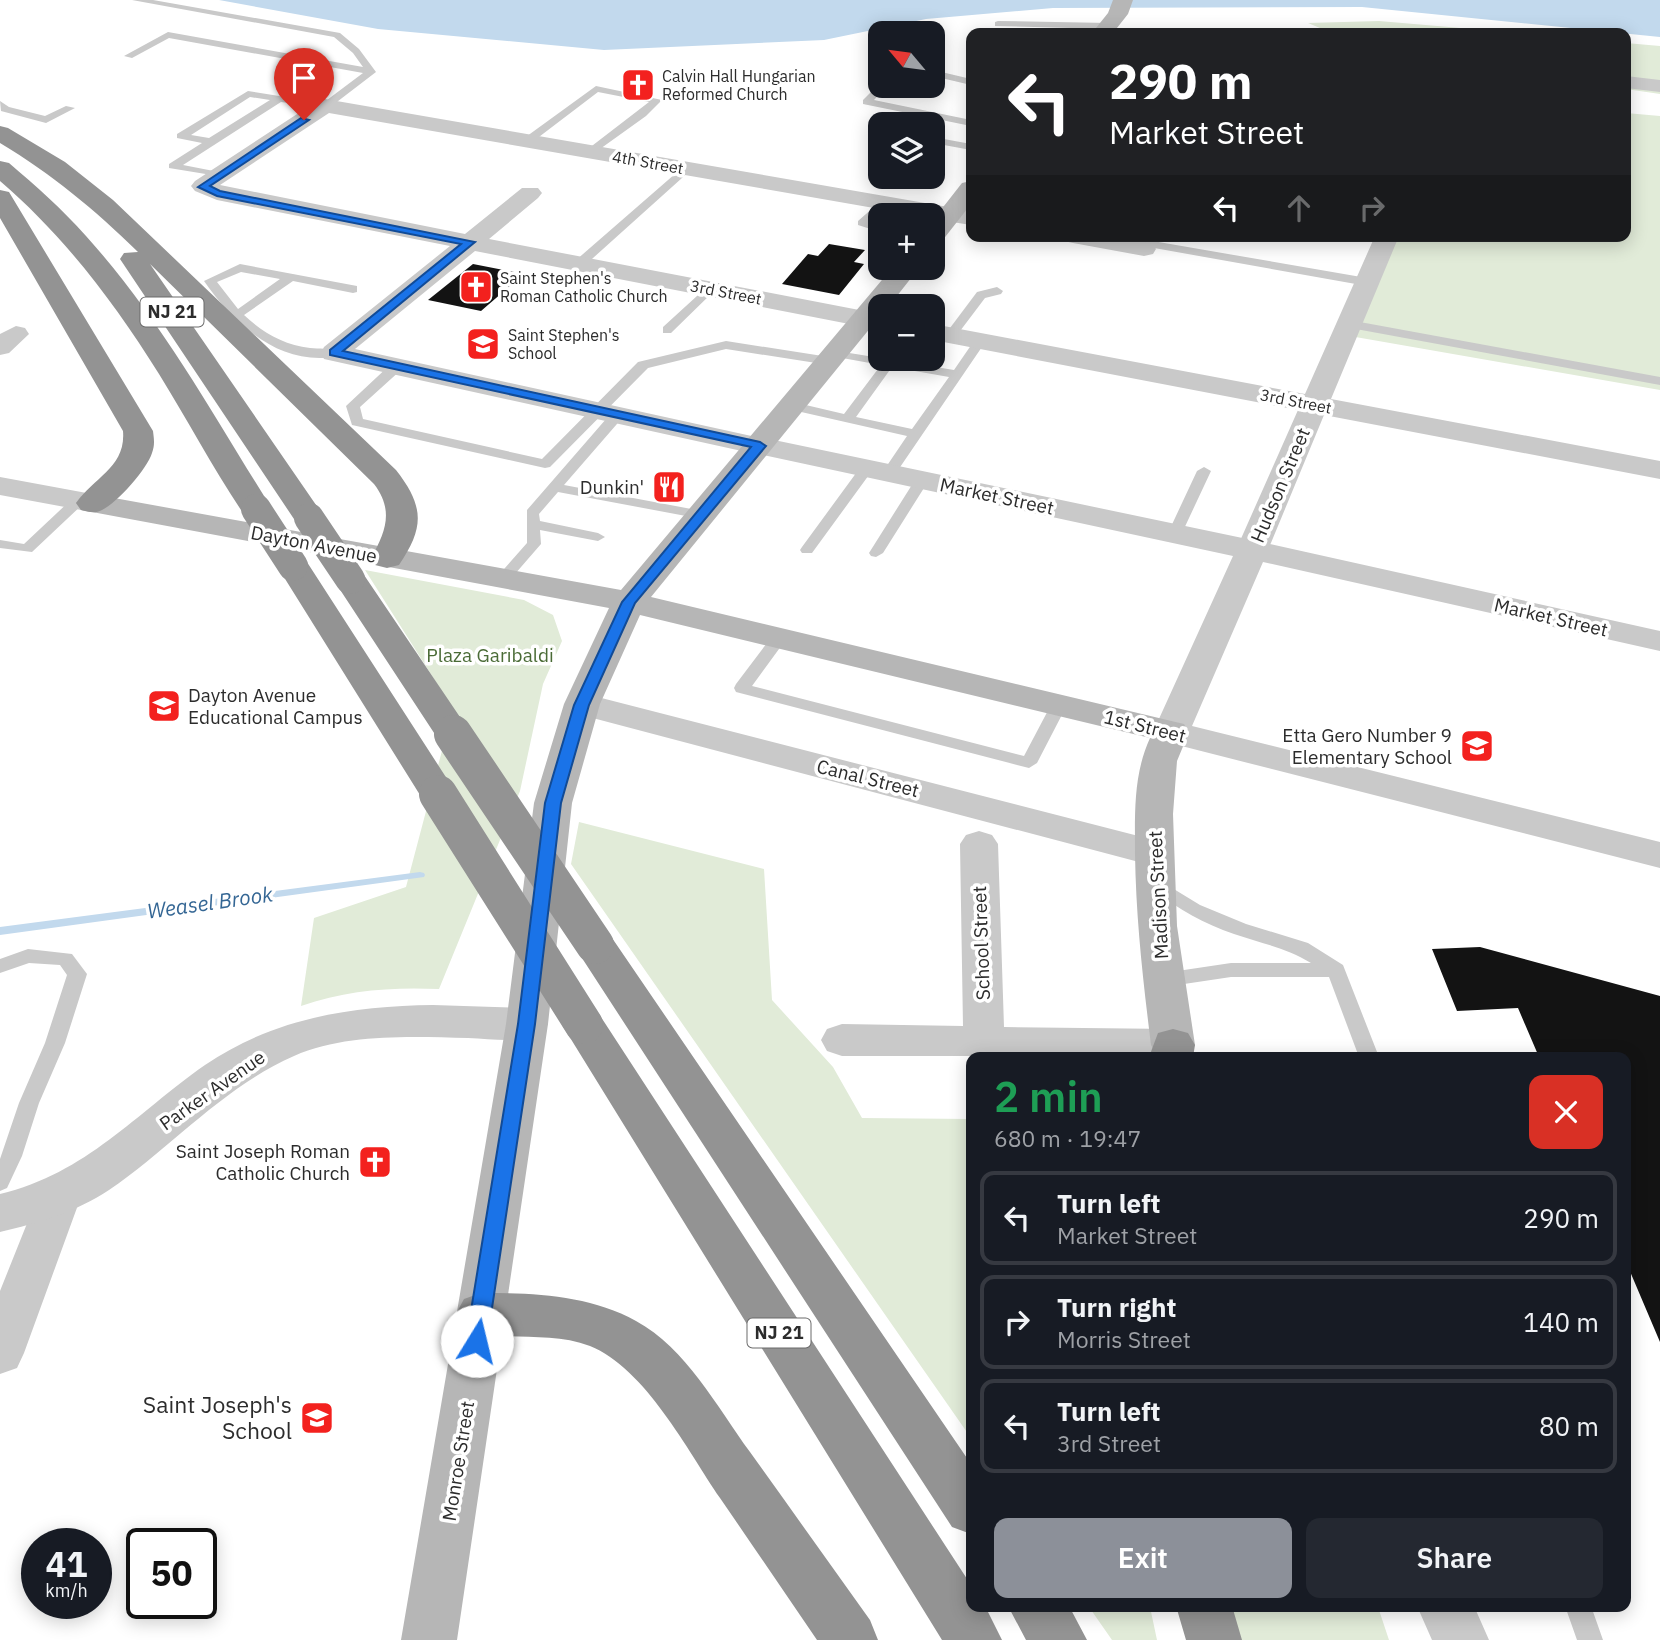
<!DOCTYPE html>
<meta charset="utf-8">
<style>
body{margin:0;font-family:"IBM Plex Sans",sans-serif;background:#242831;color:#f1f3f6;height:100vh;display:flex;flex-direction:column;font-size:26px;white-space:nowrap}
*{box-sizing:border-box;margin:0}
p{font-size:23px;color:#9ea1a6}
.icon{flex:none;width:38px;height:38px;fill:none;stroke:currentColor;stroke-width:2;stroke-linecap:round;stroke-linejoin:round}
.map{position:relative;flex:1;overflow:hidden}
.details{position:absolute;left:966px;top:1052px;width:665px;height:560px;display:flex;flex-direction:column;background:#171b24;border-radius:14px;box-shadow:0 4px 18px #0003}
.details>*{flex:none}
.guide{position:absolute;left:966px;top:28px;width:665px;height:214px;border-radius:14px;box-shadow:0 4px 18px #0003;background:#202124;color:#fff;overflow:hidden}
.needle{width:46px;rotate:299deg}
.buttons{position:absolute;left:868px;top:21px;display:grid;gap:14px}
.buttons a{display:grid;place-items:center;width:77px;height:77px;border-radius:14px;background:#171b24;box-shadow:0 4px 18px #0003;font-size:35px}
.speed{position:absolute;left:21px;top:1528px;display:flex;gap:14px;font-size:35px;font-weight:700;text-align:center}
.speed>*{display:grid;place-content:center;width:91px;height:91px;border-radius:50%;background:#171b24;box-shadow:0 4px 18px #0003;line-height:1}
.speed small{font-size:18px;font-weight:400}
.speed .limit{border:4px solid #111;border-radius:10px;background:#fff;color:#111}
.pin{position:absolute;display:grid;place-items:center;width:60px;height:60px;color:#fff;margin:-72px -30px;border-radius:50% 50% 50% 0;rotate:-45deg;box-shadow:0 0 7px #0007}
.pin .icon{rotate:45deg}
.me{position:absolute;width:77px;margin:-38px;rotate:9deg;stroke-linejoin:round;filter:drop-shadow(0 0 5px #0008)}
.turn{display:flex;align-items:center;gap:24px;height:147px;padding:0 28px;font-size:32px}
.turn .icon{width:91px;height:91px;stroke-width:2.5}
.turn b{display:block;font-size:49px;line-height:60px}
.lanes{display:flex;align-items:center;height:66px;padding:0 28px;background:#0003;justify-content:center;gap:35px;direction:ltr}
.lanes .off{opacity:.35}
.round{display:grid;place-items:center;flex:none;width:74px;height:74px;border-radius:14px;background:#242831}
.headline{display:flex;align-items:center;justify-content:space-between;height:119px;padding:0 28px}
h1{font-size:42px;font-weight:600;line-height:52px;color:#1e9e55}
.cta{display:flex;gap:14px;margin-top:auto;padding:14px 28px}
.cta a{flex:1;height:80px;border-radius:14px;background:#8c9099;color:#fff;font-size:28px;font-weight:600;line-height:80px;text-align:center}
.cta a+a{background:#242831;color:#f1f3f6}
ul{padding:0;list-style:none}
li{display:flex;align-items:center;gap:21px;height:94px;margin:0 14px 10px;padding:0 14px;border:4px solid #363941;border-radius:14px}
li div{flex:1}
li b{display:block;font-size:26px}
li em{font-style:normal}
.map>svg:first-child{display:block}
.green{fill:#e1ebd8}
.water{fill:#c2d9ed}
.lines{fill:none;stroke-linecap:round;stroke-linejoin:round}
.stream{fill:#c2d9ed;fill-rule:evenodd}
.building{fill:#131313}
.service{fill:#c9c9c9;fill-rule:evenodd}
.minor{fill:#c9c9c9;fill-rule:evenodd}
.tertiary{fill:#c9c9c9;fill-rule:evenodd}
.secondary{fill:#b6b6b6;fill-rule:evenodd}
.motorway{fill:#939393;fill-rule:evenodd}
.motorway-bridge-far1{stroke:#939393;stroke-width:30}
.motorway-bridge{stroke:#939393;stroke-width:38}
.route{fill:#1a73e8;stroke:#114b97;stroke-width:2}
.labels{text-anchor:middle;stroke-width:7;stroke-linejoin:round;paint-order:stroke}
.far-poi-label{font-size:16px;fill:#2c2c2c;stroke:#fff;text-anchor:start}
.far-street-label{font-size:16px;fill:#2c2c2c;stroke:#fff}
.shield{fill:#fff;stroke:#6b6b6b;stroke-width:2}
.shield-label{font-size:18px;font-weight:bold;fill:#2c2c2c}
.street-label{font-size:19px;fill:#2c2c2c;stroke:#fff}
.poi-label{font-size:19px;fill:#2c2c2c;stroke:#fff;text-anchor:end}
.park-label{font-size:19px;fill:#4a6b36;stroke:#fff}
.water-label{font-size:21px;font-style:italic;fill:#346694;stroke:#fff}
.near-poi-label{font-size:23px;fill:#2c2c2c;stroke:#fff;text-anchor:end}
</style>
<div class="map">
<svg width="1660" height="1640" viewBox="0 0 1660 1640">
<rect width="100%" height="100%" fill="#fff"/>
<path class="green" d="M1379,21L1519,33H1332L1308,23Z
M1626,43L1660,46V94L1626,89Z
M1626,113L1660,116V390L1344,335L1389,236H1626Z
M365,570L524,600L553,615L562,641L543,684L520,791L439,989C391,987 347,990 301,1006L314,918L406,887L453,709Z
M579,822L764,869L772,1000L833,1067L862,1118L971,1119V1438L571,864Z
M1089,1607H1150L1157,1640H1112Z
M1227,1607H1378L1389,1640H1241Z"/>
<path class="water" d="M219,0H1660V37L1362,7L1053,8L926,19L824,40L604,50L378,29Z"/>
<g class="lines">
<path class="stream" d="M420,872L424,873L425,875L424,877L0,935V927Z"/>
</g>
<path class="building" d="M829,244L865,250L854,262L864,264L839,295L782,284L808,254L818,256Z
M473,264L524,274L481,311L428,300Z
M1480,947L1660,996V1342L1626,1262V1057H1539L1518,1008L1457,1011L1432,949Z"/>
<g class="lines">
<path class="service" d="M132,0H153L340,33L359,49L376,72L329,108L281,102L183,165L224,173V177L169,168V164L202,143L177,138V134L248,91L323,103L363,73L169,38L132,58L124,56L168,32L363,67L353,53L334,37ZM250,97L270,100L209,138L191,135Z
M998,21L1108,23L1113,26L1108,29L995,26V22Z
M933,70L971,79V85L933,76Z
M880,83V86H887L874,100L971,120V126L863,104V100Z
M596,86L662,100L646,116L593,154L584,152L649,102L598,92L531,143H523V139Z
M0,101L9,107L45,116L66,106L75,108L46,123L1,111Z
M933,137L971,144V150L933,143Z
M683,167L692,169L583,267H575V261Z
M882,200L888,203L870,222L880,225V232L858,225V221Z
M1147,240L1367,278L1373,282L1367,286L1143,246V242Z
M240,264L357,286V292L353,293L293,281L244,315C263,333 284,345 310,348C319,349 329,348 339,350V356C280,368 234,324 204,281ZM241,272L280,279L238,309L217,282Z
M709,285L713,286V292L671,333H663V327Z
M997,287L1003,291L1001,294L985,298L954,339H946L944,336L977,292Z
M1349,320L1660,377V385L1345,327L1343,324Z
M980,337L986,341L894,476L889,477L882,473L907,436L788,409L786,406L793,402L844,414L881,365L831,356V350L954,370L976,338ZM892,367L949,377L912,429L856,417Z
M726,341L829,357L835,361L829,365L726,349L648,368L550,467L545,468L352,425L346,406L392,363H402V369L360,407L363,419L542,459L638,362Z
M618,410L625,414L623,417L564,485L702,511L707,512L709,515L707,518L702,519L558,492L539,514L540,521L598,533L605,537L598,541L540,530L541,544L508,582H498L495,579L498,576L527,543V510L613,411Z
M867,464L874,468L812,553H802L800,550L802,547L862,465Z
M1204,467L1211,471L1182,533L1180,536H1170L1168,533L1197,471Z
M922,476L929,480L883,553L876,557L871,556L869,553L915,480Z
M79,496L86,500L84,503L32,552L0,548V540L24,544L74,497Z
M779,633L787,638L752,686L1024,756L1053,701H1065L1067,705L1037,763L1029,768L736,692L734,688L736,684L773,635Z
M1159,880L1200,905L1246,924L1308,943L1343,965L1379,1057H1359L1329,977H1231L1164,987L1157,985L1154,980L1157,975L1164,973L1231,963H1311C1287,948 1260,943 1234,934C1204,924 1179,909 1153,890L1150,886L1153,882Z
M28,949L72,954L87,974L65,1043L39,1103L22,1156L7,1188L0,1191V1159L19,1103L45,1043L67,975L60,965L29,963L0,973V959Z
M1565,1606H1591L1603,1640H1577Z"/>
<path class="minor" d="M1626,76L1660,80V92L1626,88Z
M325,99L971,211V225L933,219V215H914L329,113L220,185L465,234L522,188H538L542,193L538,198L489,239L880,314V330L475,251L355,349L770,440L774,446L770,452L760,455L324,359L321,353L324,347L450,246L217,200L195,191L191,186L195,181L317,101Z
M1061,236H1115L1153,244L1156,249L1153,254L1144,256L1073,243L1064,241Z
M1375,236H1399L1331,399L1660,461V479L1324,415L1268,550L1263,557L1252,559L1241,557L1236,550L1298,410L933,340V324L1305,394Z
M16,326L25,328L29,334L9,353L0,355V334Z
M582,693L1154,840L1167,844L1173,853L1167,862L1154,866L570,712L565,704L570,696Z
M979,831L992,835L998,844L1004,1027L1173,1029L1188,1034L1194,1045L1188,1056H842L827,1051L821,1040L827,1029L842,1024L963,1026L960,844L966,835Z
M60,1176L76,1181L82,1194L24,1353L17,1368L0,1374V1291L44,1181Z"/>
<path class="tertiary" d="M760,437L1252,540L1660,631V651L1263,562L1192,726L1660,842V868L1158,740L1153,732L1233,556L749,452L745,446L749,440Z
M0,477L92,494L103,496L108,503L103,510L92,512L0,495Z
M433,1005L527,1008L542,1013L548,1024L542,1035C518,1043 493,1039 468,1038C412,1037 347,1033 294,1056C223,1087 172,1147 109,1190C76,1212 38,1223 0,1232V1194C87,1173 135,1114 205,1065C274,1018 352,1006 433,1005Z
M1417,1606H1474L1489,1640H1432Z"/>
<path class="secondary" d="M1113,0H1133L1128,14L1113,33H1092L1108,13Z
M971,181V204L942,241L933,244V220L962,183Z
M892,268H919L889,306H880V316L651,597L1184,724L1189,732L1177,761L1173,814L1177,926L1195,1045L1187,1057H1158L1151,1045C1143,980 1136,919 1135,854C1135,814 1133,775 1150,738L640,615L600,704L572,803L548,1024L457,1640H401L506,1024L534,803L564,704L609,608L92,512L81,510L76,503L81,496L92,494L621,590Z"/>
<path class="motorway" d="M0,126L8,128L65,162L113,200L396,470C424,506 425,527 399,565L387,568L375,565L371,558C386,532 394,510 374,484L150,264L325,518L320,525L309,528L298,525L120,259L124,253L138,252C94,209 53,175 0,143Z
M0,161L9,163C36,186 62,209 86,236C160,318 214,416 272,509L267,516L256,518L245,516C214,470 188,421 159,374C114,302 64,236 0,181Z
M0,190L9,192L12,197L153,431C154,439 155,445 152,453C147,469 118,502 102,510C95,514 88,512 81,510L76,503C94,477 126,467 123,431L0,218Z
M293,556L305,559L451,785L457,794L451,803L438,807L425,803L277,566L281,559Z
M350,569L362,572L466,726L471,734L466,742L453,746L440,742L333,579L338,572Z
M595,930L610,935L971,1464V1534L952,1527L580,955L574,945L580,935Z
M584,1009L599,1014L971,1585V1606H985L1002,1640H942L569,1036L562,1025L569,1014Z
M1173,1029L1188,1033L1195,1045L1193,1057H1149L1158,1033Z
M481,1293C534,1293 589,1295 636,1321C686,1348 717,1407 750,1452C790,1508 830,1564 870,1620L878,1640H817C785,1593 753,1546 720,1498C688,1451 645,1368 590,1346C549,1330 504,1343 464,1329L456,1314L464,1299Z
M1008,1606H1069L1087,1640H1026Z
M1176,1606H1232L1242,1640H1186Z"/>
<path class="motorway-bridge-far1" d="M256,509L293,566
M309,518L350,579"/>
<path class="motorway-bridge" d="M453,734L595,945
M438,794L584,1025"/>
</g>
<path class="route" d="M301,118L309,120L210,186L220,191L475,242L343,351L760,442L766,446L635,603L589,705L561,803L535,1024L487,1341L484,1347L477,1350L469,1347L466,1341L518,1024L545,803L574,705L622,602L751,447L330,355V350L461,244L217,196L198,187Z"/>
<defs>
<symbol id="church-square" viewBox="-11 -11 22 22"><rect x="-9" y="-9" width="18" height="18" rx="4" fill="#f3211e" stroke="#fff"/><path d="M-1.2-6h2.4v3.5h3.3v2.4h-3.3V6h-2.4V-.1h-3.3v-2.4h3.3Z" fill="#fff"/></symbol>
<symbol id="school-square" viewBox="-11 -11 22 22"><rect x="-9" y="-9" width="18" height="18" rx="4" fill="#f3211e" stroke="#fff"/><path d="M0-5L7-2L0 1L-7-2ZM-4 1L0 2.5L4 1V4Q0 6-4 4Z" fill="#fff"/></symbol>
<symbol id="restaurant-square" viewBox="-11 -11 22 22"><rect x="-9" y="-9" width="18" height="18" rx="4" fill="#f3211e" stroke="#fff"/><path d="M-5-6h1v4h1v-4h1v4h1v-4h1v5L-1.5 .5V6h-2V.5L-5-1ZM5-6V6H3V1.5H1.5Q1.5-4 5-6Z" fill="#fff"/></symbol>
</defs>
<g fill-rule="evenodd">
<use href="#church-square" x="619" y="66" width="38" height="38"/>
<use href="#church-square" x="457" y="268" width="38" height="38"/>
<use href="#school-square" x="464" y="325" width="38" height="38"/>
<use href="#restaurant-square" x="650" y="468" width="38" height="38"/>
<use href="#school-square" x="145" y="687" width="38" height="38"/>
<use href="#school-square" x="1458" y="727" width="38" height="38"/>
<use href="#church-square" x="356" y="1143" width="38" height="38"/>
<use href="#school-square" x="298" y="1399" width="38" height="38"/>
</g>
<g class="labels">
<g class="far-poi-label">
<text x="662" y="82">Calvin Hall Hungarian<tspan x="662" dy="18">Reformed Church</tspan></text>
<text x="500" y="284">Saint Stephen's<tspan x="500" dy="18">Roman Catholic Church</tspan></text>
<text x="508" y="341">Saint Stephen's<tspan x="508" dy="18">School</tspan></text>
</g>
<g class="far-street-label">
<text transform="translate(648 162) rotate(10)" y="6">4th Street</text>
<text transform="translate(726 292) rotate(11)" y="6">3rd Street</text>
<text transform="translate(1296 401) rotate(11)" y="6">3rd Street</text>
</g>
<g class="shield">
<rect x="140.5" y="297.5" width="63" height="29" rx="5"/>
<rect x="747.5" y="1318.5" width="63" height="29" rx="5"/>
</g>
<g class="shield-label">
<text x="172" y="318">NJ 21</text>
<text x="779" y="1339">NJ 21</text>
</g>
<g class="street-label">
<text transform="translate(1280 485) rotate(-67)" y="7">Hudson Street</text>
<text transform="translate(997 496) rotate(12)" y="7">Market Street</text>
<text transform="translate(314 544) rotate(11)" y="7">Dayton Avenue</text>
<text transform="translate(1551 617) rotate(13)" y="7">Market Street</text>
<text transform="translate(1145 726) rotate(14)" y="7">1st Street</text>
<text transform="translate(868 778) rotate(14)" y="7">Canal Street</text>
<text transform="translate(1158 895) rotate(-93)" y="7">Madison Street</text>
<text transform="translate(981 943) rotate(-92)" y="7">School Street</text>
<text transform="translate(212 1090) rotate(-35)" y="7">Parker Avenue</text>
<text transform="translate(458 1461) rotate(-81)" y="7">Monroe Street</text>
</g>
<g class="poi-label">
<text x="644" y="494">Dunkin'</text>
<text x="188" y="702" text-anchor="start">Dayton Avenue<tspan x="188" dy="22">Educational Campus</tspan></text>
<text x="1452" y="742">Etta Gero Number 9<tspan x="1452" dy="22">Elementary School</tspan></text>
<text x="350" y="1158">Saint Joseph Roman<tspan x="350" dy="22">Catholic Church</tspan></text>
</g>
<g class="park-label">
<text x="490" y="662">Plaza Garibaldi</text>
</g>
<g class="water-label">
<text transform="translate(210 903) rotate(-8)" y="7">Weasel Brook</text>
</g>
<g class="near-poi-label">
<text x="292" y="1413">Saint Joseph's<tspan x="292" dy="26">School</tspan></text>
</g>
</g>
</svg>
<div class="buttons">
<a><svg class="needle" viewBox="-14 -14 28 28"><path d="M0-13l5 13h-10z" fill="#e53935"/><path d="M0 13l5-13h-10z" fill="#9ea1a6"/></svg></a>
<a><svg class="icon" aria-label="layers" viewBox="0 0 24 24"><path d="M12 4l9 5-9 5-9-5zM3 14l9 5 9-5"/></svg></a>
<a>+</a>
<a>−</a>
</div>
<div class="speed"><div>41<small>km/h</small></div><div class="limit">50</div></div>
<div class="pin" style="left:304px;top:120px;background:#d93025"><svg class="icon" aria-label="arrive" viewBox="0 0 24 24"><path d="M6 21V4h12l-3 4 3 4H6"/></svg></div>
<svg class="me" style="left:477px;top:1341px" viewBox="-20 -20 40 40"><circle r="19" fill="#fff"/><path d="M0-13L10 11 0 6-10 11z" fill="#1a73e8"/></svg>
<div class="guide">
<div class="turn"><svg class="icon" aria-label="left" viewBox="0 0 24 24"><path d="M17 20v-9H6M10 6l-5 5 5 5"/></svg><div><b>290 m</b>Market Street</div></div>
<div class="lanes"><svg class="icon" aria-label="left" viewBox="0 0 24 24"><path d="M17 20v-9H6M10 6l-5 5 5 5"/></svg><svg class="icon off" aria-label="ahead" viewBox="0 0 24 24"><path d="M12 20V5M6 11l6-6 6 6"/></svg><svg class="icon off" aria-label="right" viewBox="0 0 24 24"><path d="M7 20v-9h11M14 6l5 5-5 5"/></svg></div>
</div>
<section class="details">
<div class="headline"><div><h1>2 min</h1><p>680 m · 19:47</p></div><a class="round" style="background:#d93025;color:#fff"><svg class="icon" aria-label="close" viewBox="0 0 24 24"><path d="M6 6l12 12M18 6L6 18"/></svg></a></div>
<ul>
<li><svg class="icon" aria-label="left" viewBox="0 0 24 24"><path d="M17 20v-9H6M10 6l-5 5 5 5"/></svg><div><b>Turn left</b><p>Market Street</p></div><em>290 m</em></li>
<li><svg class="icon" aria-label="right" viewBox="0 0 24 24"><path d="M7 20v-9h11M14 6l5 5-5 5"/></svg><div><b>Turn right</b><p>Morris Street</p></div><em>140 m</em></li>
<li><svg class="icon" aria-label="left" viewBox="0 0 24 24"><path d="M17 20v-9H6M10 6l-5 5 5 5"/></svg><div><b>Turn left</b><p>3rd Street</p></div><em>80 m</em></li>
</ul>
<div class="cta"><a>Exit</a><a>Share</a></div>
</section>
</div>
